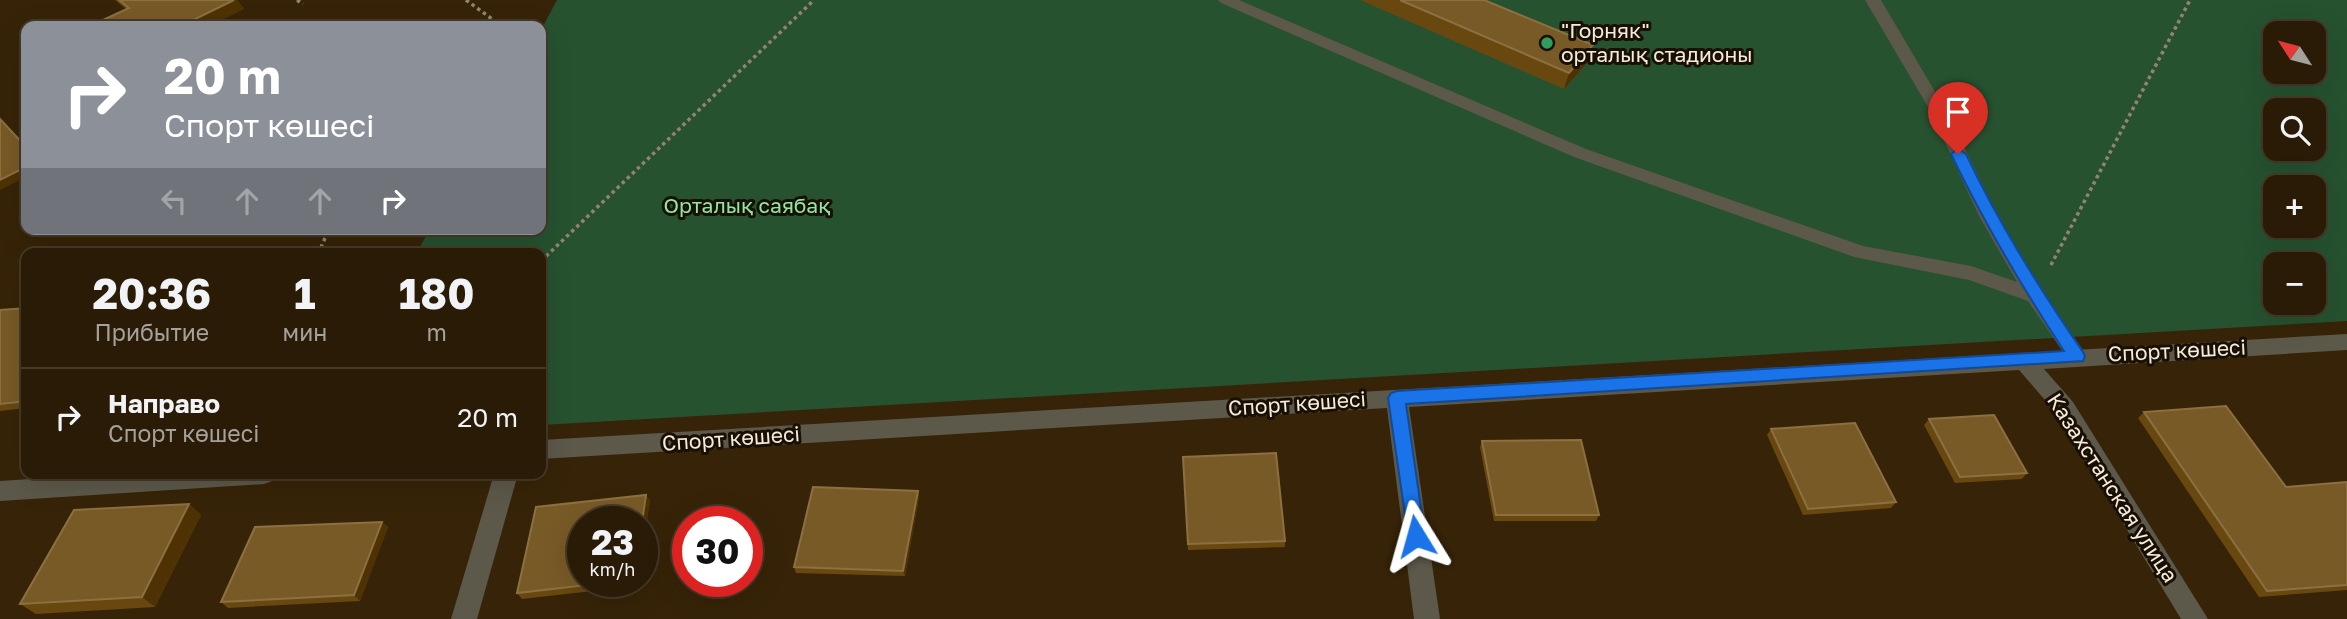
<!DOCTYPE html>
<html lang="ru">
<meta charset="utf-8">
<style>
body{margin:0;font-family:"Golos Text",sans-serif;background:#352814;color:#f1f3f6;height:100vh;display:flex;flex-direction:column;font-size:26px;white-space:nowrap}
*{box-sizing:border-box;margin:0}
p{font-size:23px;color:#a5a19b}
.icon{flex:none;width:38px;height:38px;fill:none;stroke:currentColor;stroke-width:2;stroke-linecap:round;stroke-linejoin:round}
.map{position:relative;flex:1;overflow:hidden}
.details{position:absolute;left:21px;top:248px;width:525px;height:231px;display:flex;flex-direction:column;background:#291b06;border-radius:14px;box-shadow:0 7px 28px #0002,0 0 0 2px #453928}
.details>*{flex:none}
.banner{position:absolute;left:21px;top:21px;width:525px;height:214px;border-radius:14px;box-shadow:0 7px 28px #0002,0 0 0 2px #453928;background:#8c9099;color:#fff;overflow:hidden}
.needle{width:46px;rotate:306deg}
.buttons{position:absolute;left:2263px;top:21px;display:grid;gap:14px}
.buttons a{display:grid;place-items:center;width:63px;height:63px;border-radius:14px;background:#291b06;box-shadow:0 7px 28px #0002,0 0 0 2px #453928;font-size:35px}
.speed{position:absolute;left:567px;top:506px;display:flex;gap:14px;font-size:35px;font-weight:700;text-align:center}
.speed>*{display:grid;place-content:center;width:91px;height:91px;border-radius:50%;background:#291b06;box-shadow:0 7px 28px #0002,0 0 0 2px #453928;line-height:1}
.speed small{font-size:18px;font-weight:400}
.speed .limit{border:10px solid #d22;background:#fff;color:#111}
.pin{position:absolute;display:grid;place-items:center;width:60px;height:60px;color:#fff;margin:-72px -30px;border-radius:50% 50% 50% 0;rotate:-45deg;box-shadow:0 0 7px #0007}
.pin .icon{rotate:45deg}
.me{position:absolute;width:77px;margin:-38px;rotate:352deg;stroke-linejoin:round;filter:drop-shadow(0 0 5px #0008)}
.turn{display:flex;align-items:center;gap:24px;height:147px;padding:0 28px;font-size:32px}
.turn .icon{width:91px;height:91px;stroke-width:2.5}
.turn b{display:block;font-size:49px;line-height:60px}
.lanes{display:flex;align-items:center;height:66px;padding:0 28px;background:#0003;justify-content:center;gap:35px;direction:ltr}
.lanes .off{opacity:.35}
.eta{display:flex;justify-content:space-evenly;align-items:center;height:119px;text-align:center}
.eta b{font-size:42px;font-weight:700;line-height:49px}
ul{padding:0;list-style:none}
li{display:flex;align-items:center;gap:21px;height:98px;padding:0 28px;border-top:2px solid #453928}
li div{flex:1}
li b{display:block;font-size:26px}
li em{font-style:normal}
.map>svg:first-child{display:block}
.green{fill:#265230;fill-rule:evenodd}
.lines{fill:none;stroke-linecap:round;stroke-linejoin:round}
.path{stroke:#94846e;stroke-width:3.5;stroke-dasharray:3.5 3.5;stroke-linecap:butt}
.lane{fill:#5c584a;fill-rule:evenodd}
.street{fill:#5c584a;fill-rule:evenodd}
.wall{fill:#694810}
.shaded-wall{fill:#4e3204}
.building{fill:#785a26;stroke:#8c7042;stroke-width:2}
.route{fill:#1a73e8;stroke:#114b97;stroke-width:2}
.leisure-dot{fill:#2e9e5b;stroke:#180f05;stroke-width:2.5}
.labels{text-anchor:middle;stroke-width:6;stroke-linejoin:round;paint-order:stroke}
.poi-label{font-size:21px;fill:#f6eada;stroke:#180f05;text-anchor:start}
.park-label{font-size:21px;fill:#8ee8a1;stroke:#180f05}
.street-label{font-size:21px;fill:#f6eada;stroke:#180f05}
</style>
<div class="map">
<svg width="2347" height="619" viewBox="0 0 2347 619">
<rect width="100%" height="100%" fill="#372408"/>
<path class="green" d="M557,0H2347V321L541,425V254H416L430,229H541V30ZM2275,33H2314V72H2275ZM2275,110H2314V149H2275ZM2275,187H2314V226H2275ZM2275,264H2314V303H2275Z"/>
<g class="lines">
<path class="path" d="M297,0L303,4
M466,0L492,19L486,26
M318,254L329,229
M541,261L814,0
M2051,265L2190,0"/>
<path class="lane" d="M1218,0H1239L1586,149L1863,246L1971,266L2017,282L1979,216L1931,112L1865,0H1881L1947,112L1997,215L2042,291L2087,356L2084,362L2077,364L2070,362L2028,301L1969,280L1854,257L1574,157L1221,3Z"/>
<path class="street" d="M2347,334V350L2044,369L2073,402L2208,619H2181L2057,414L2019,370L1409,407L1440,619H1414L1387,408L541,459V440Z
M105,474H275L272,481L264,484L0,501V481Z
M494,474H518L477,619H451Z"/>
</g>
<path class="wall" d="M115,0H237L244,9H126Z
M1360,0H1484L1593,45L1588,62L1564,89Z
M26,308V408L0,411V310Z
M2144,412L2286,487L2347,482V590L2259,597L2138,418Z
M1929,419L2027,473L2022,479L1955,483L1924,425Z
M1771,429L1896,502L1891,508L1803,515L1767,435Z
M1482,441L1599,515L1596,521H1494L1480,447Z
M1183,463L1285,541V547L1188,550Z
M918,491L919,497L905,576L796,573L794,567Z
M646,495L650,501L642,550V522L583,581H637V586L522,599L517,593Z
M189,504L201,515L155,607L36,614L20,604Z
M382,522L388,527L360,601L228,608L221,602Z"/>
<path class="shaded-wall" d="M234,0H237L244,9L210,26H181Z
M1593,45L1588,62L1564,89L1569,73Z
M26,167V177L0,190V180Z
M918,491L919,497L905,576L903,571Z
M646,495L650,501L642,550V522Z
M189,504L201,515L155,607L142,597Z
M382,522L388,527L360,601L354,595Z"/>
<path class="building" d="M119,0H234L181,26H90L129,8Z
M1400,0H1484L1593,45L1569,73Z
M0,119L26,147V167L0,180Z
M26,308V401L0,404V310Z
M2226,406L2286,487L2347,482V585L2267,591L2144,412Z
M1994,415L2027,473L1960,477L1929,419Z
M1855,423L1896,502L1808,509L1771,429Z
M1581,440L1599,515H1496L1482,441Z
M1276,453L1285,541L1188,544L1183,457Z
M813,487L918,491L903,571L794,567Z
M646,495L642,522H583V581H622L517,593L536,507Z
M189,504L142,597L20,604L74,510Z
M382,522L354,595L221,602L255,527Z"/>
<path class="route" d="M1958,149L1966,154C1999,224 2039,288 2083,352L2085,356L2083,361L1406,404L1425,536L1422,542L1416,544L1409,542L1388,398L1391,393L1397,391L2064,351C2022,287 1984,223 1951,154Z"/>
<circle class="leisure-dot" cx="1547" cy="43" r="7"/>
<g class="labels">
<g class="poi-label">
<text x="1561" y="38">"Горняк"<tspan x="1561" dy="24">орталық стадионы</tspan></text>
</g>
<g class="park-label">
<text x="747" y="213">Орталық саябақ</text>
</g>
<g class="street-label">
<text transform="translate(2177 351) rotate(-3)" y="7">Спорт көшесі</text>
<text transform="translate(1297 404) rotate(-4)" y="7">Спорт көшесі</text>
<text transform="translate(731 439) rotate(-4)" y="7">Спорт көшесі</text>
<text transform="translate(2112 488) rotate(57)" y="7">Казахстанская улица</text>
</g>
</g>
</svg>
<div class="buttons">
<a><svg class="needle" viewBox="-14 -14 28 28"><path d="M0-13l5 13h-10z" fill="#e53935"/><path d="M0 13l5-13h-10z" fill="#a5a19b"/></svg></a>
<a><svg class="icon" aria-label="search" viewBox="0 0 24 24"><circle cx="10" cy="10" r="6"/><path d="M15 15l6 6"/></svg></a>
<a>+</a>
<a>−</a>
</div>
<div class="speed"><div>23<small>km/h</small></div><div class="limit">30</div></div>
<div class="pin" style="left:1958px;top:154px;background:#d93025"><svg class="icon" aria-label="arrive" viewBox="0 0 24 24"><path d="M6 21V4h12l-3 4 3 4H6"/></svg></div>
<svg class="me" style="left:1416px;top:536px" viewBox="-20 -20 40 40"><path d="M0-17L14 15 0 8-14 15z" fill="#1a73e8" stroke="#fff" stroke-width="4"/></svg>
<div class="banner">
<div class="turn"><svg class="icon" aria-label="right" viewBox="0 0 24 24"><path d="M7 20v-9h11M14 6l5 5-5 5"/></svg><div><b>20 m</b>Спорт көшесі</div></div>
<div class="lanes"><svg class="icon off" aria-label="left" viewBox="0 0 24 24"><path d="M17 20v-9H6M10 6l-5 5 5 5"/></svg><svg class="icon off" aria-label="ahead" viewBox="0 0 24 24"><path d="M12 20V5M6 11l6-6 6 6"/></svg><svg class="icon off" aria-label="ahead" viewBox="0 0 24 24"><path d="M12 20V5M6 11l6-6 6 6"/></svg><svg class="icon" aria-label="right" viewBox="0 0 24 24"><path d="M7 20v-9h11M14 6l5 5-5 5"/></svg></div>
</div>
<section class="details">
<div class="eta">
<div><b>20:36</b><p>Прибытие</p></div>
<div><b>1</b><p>мин</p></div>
<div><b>180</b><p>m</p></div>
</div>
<ul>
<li><svg class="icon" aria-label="right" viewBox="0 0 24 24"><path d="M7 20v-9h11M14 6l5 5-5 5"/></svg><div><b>Направо</b><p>Спорт көшесі</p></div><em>20 m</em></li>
</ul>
</section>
</div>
